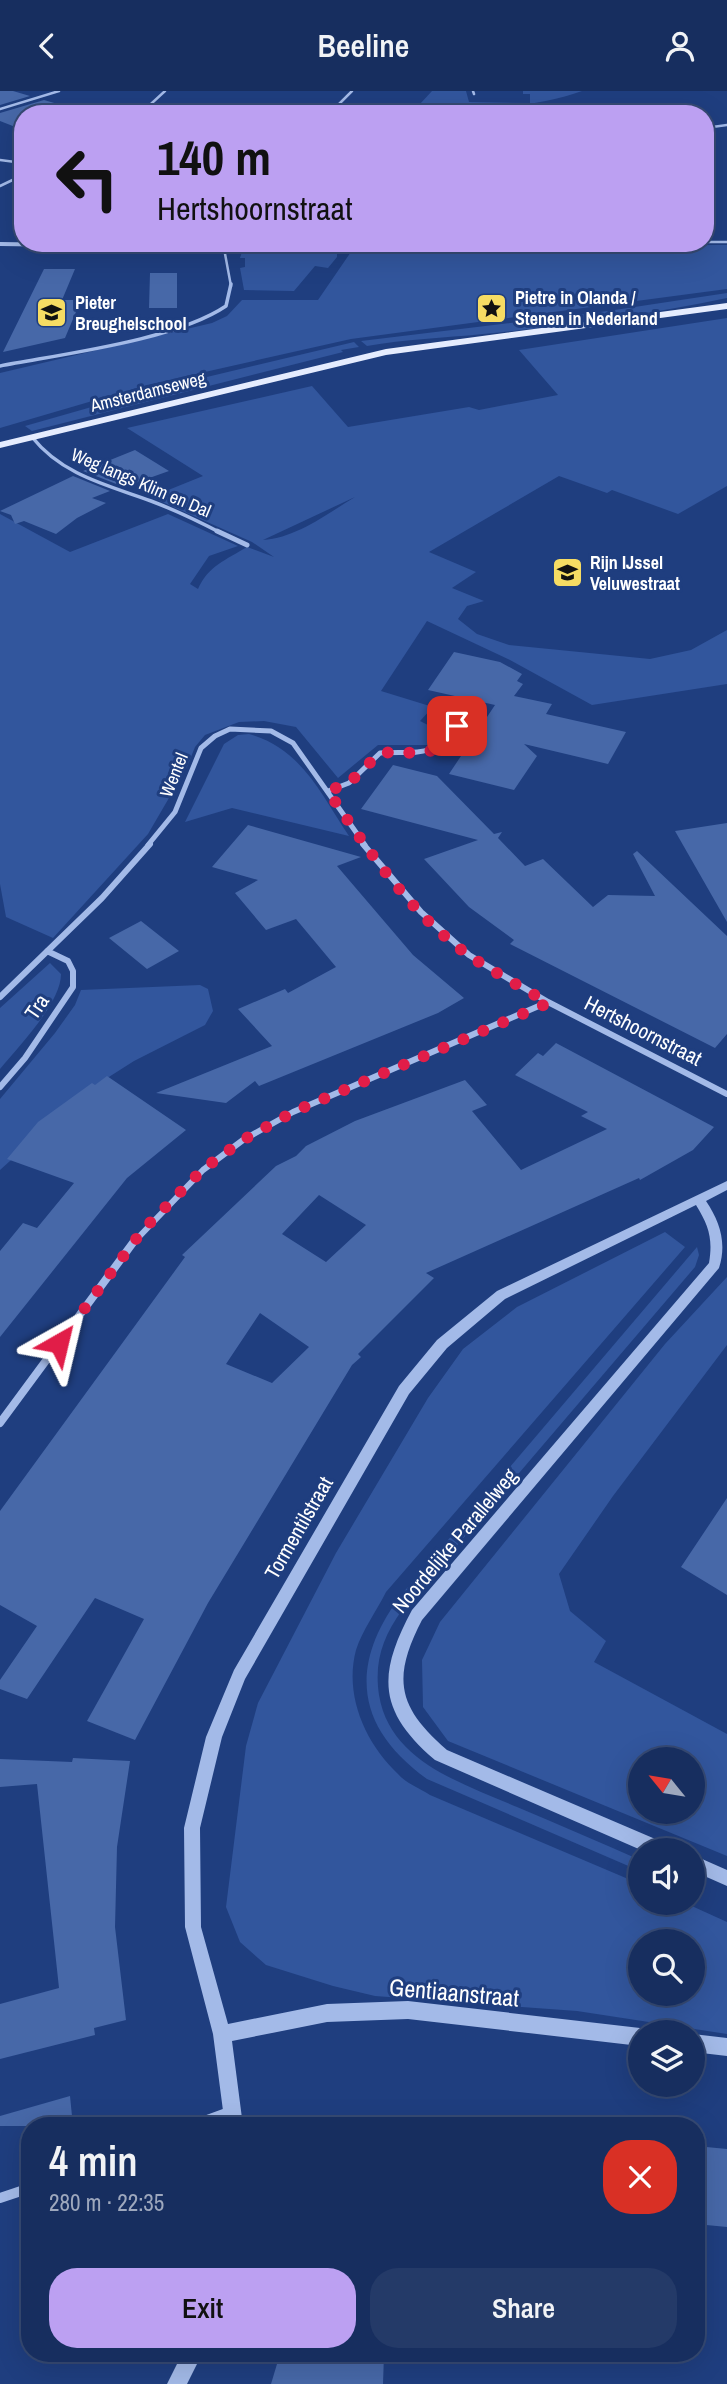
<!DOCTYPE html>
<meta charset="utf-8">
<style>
body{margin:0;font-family:"Archivo Narrow",sans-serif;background:#243a68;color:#f1f3f6;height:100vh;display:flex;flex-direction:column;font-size:26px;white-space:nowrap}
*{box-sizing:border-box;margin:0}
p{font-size:23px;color:#9ea8bd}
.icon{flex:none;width:38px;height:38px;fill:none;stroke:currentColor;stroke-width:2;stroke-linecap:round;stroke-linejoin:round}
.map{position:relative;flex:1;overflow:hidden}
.side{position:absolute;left:21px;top:2026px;width:684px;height:245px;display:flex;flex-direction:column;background:#172e5f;border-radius:28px;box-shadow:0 7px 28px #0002,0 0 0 2px #364a74}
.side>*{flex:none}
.guide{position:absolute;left:14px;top:14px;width:700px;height:147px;border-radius:28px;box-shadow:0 7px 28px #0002,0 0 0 2px #364a74;background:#bca0f2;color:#111;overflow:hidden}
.needle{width:46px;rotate:300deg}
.buttons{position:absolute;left:628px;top:1656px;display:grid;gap:14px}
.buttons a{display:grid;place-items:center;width:77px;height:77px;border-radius:50%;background:#172e5f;box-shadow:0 7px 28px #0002,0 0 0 2px #364a74;font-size:35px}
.pin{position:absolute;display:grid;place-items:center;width:60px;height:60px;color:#fff;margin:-30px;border-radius:14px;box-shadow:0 4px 10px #0006}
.me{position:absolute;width:77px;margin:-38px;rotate:37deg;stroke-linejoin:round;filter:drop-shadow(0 0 5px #0008)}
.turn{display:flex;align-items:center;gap:24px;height:147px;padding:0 28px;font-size:32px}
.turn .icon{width:91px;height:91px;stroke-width:2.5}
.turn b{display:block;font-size:49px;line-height:60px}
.round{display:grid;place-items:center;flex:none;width:74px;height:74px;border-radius:28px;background:#243a68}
.head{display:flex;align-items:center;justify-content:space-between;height:119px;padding:0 28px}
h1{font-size:42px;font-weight:600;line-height:52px}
.primary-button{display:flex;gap:14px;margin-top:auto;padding:14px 28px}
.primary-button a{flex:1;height:80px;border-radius:28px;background:#bca0f2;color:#111;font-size:28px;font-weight:600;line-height:80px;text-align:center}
.primary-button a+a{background:#243a68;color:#f1f3f6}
header{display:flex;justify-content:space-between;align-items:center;height:91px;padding:0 28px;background:#172e5f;font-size:32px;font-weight:600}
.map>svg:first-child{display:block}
.green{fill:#32569d;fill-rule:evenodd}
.building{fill:#4768a8;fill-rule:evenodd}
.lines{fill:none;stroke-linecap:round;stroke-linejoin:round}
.minor-far5{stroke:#a3bae8;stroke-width:2.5}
.minor-far4{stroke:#a3bae8;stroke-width:3.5}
.minor-far3{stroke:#a3bae8;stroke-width:5}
.minor-far2{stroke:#a3bae8;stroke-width:6}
.minor-far1{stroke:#a3bae8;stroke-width:8}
.minor{stroke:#a3bae8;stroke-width:10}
.tertiary{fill:#a3bae8;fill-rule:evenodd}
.primary{fill:#e5ecfe;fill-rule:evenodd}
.route{stroke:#e11d48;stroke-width:12;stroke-dasharray:0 21.6}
.labels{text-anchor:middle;stroke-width:6;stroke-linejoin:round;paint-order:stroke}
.far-poi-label{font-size:18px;font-weight:bold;fill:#fff;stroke:#1f3e7f;text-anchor:start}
.far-street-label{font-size:18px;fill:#fff;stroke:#1f3e7f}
.street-label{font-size:21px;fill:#fff;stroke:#1f3e7f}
.near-street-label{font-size:24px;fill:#fff;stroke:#1f3e7f}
</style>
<header><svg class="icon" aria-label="back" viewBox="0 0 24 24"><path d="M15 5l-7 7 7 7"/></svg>Beeline<svg class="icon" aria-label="person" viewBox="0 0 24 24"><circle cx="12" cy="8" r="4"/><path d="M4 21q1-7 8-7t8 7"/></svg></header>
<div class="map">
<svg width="727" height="2293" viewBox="0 0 727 2293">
<rect width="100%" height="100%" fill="#1f3e7f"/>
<path class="green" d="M432,0H466L469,11L530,12V3H523V0H582C530,19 473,17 419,14Z
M727,154V198L351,248L147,294L0,337V282L212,232L227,225L242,209H318L355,155Z
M337,155V166L328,177L315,175L294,200L244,199L240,177L245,176V167H240L243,158Z
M727,202V207C647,224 564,235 483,243C444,247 405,248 367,255L361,250L608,220Z
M727,227V395L678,423L612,399L607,402L559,385L429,461L476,481L452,497L484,510L467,515L458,528L477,543L509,554L650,568L691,559L727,539V593L592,614L510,569L427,530L381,600L433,616L420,630L436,638L434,648L427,654H378L338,687L296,636L264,630L239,631L205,644L195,656L187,676L148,743L53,847L6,826L0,793V423L70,461L168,423L238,455L209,465L190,493L198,498C208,475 226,469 247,456L274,466L252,451L151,406L203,385L127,337L312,295L348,336L469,316L479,319L558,304L519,259ZM355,406C327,423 296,447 263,449Z
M354,251L359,256L341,259L343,261L32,340L25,335L144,301Z
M249,643C302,658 320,702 349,745L232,717L185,731L224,653L238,644Z
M50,872L61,883C61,912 19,955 0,978V917Z
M200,894L208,898L213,920L205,934L134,970L90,998L0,1079V1008L55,942L75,914L81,899Z
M665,1141L685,1156L386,1501C377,1519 362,1540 356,1559C344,1604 365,1652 398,1683C406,1692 419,1697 430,1704L640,1793V1811H683L727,1831V1943L577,1920L375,1905L333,1895L266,1874L240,1851L226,1816L246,1655L258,1612L336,1462L428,1307L463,1258L517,1216ZM640,1850H693V1902H640Z
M697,1156L699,1164L695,1176L402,1519C383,1546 374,1570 379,1604C390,1671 462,1692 517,1716C558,1733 599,1751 640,1769V1780L427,1688C354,1636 349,1572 402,1503Z
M727,1186V1254L613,1405L559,1483L570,1520L606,1550L594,1571L727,1643V1765L448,1650L423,1616L422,1569L440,1531L665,1253ZM640,1668H693V1720H640Z"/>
<path class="building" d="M0,0H13L30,5L0,14Z
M44,9L75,18L66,23H23V39L0,30V22Z
M44,178H75L62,209H81L65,247L3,261Z
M150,182H177V217H149Z
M135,359L169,380L124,396L83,380Z
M73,385L110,400L92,407L106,412L77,427L56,443L24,430L15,433L11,424L0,420Z
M454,561L500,571L522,583L517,590L523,593L514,605L552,613L546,623L626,641L608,673L524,653L537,665L514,699L449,683L495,614L428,599Z
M393,674L437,685L494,743L502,741L498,747L525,775L543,768L593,816L608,804L655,805L633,763L637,760L727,845V943L715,957L510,853L514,849L469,816L424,768L478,749L361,718Z
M727,732V831L675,740Z
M248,734L361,766L337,775L413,864L464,907L438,922L259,995L255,990L226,1012L156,1002L272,955L238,918L285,898L288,902L336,876L296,828L266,839L235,802L258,789L212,776Z
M141,830L179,860L147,878L109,847Z
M556,952L714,1036L693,1059L640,1089L639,1087L426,1182L434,1187L358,1263L361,1266L352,1274L208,1512L135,1649L87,1630L144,1528L95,1507L27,1608L0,1598V1589L37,1535L0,1514V1420L185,1166L182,1164L276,1075L296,1065L306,1055L355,1030L465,989L487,1014L472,1020L521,1079L607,1038L581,1025L588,1021L515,984L538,962L543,965ZM319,1104L366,1134L326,1171L282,1143ZM260,1222L309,1256L272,1292L226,1273Z
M107,985L186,1039L127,1087L0,1246V1160L23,1132L37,1137L74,1092L7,1068L38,1031L92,992L95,994Z
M727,1407V1504L681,1476Z
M73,1667L130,1670L117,1756L115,1836L126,1929L94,1937L95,1944L0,1968V1913L59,1897L37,1693L0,1696V1668L72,1671Z
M70,2005L73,2035H0V2025Z
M696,2055L727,2058V2136L696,2133Z
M280,2263H384L383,2293H271Z"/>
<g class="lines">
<path class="minor-far5" d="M473,0L474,3
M0,18L59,0
M140,23L165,0
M329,23L352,0
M705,37L727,34
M0,69L23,72
M0,95L23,84
M705,151H727
M223,152L231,195"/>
<path class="minor-far4" d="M0,275C62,263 176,249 226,215L231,193
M32,346C62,384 107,394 151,410C175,419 198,430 221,442"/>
<path class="minor-far3" d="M217,440L247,454
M328,700L349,692L380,662C417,660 432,668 457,635
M148,754L175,721L201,657L215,645L230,638L271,640L293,652L365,754"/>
<path class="minor-far2" d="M363,753L421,821L469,864L548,911L727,1003
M0,906L102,807L150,753
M0,996L25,967L73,896V880L68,870L47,860
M134,1151L203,1079L243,1049L293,1021L548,911"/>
<path class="minor-far1" d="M0,1332L135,1149"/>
<path class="minor" d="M191,2035L232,2020
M0,2107L30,2097"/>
<path class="tertiary" d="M0,151L202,154L226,153L202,158L0,155Z
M727,1090V1099L706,1110C720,1131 727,1152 719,1177L422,1529C392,1587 397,1616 447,1659L667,1753L669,1759H641L435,1669C378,1620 377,1584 412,1519L709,1172C713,1148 709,1135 696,1114L505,1208L447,1257L409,1303L245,1588L222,1646L200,1737L201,1836L228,1933L327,1913L408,1910L640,1937L647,1941H640V1955L408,1928L327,1931L232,1950L243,2035H225L213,1943L185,1836L184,1737L206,1646L234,1579L399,1295L437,1249L497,1200Z
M693,1764L727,1779V1795L693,1780Z
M693,1943L727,1947V1965L693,1961Z
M182,2263H202L187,2293H167Z"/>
<path class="primary" d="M727,212V218L386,264L0,357V351L386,258Z"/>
</g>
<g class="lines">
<path class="route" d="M59,1252L142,1140L202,1079L243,1049L293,1021L548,912C522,896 495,882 470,865C413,826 366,757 328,700L349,692L380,662C419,658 430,674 457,635"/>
</g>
<defs>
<symbol id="sight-square" viewBox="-11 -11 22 22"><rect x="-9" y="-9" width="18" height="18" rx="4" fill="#f6dc63" stroke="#1f3e7f"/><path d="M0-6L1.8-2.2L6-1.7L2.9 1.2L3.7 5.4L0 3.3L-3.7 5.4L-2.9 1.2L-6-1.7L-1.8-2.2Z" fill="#111"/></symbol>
<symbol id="school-square" viewBox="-11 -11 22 22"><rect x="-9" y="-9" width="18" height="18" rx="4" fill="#f6dc63" stroke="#1f3e7f"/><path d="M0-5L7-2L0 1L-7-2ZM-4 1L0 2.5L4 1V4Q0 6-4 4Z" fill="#111"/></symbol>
<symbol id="university-square" viewBox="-11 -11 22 22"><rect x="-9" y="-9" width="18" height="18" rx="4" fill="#f6dc63" stroke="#1f3e7f"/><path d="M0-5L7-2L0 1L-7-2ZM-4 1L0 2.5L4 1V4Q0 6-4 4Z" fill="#111"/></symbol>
</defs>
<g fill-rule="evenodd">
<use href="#sight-square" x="474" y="200" width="35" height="35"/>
<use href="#school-square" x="34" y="204" width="35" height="35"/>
<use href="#university-square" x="550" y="464" width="35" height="35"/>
</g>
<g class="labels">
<g class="far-poi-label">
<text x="515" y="213">Pietre in Olanda /<tspan x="515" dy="21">Stenen in Nederland</tspan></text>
<text x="75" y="218">Pieter<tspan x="75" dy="21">Breughelschool</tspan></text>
<text x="590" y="478">Rijn IJssel<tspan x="590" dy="21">Veluwestraat</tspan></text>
</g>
<g class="far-street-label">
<text transform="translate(148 301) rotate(-14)" y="6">Amsterdamseweg</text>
<text transform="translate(141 392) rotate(23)" y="6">Weg langs Klim en Dal</text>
<text transform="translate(174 684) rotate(-68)" y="6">Wentel</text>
</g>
<g class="street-label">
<text transform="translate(37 916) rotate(-56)" y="7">Tra</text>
<text transform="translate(643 940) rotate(27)" y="7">Hertshoornstraat</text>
<text transform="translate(299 1437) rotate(-60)" y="7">Tormentilstraat</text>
<text transform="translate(455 1450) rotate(-50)" y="7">Noordelijke Parallelweg</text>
</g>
<g class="near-street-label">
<text transform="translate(454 1902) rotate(5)" y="8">Gentiaanstraat</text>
</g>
</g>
</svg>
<div class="buttons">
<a><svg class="needle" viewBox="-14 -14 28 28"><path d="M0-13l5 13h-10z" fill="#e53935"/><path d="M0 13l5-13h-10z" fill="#9ea8bd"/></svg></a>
<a><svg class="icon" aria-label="sound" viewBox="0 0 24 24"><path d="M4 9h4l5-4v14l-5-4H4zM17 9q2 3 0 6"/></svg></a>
<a><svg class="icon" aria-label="search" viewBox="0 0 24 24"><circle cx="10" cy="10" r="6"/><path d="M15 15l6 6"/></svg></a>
<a><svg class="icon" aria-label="layers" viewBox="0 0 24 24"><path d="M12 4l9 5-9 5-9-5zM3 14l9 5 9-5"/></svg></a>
</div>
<div class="pin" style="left:457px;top:635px;background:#d93025"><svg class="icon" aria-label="arrive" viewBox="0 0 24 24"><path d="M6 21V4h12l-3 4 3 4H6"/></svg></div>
<svg class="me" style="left:59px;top:1252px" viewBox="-20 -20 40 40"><path d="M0-17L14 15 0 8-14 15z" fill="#e11d48" stroke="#fff" stroke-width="4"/></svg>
<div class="guide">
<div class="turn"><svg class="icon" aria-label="left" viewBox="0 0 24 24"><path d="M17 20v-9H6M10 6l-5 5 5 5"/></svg><div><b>140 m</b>Hertshoornstraat</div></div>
</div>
<section class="side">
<div class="head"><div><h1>4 min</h1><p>280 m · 22:35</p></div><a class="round" style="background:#d93025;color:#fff"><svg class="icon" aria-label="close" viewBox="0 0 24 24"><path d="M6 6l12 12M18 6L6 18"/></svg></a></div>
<div class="primary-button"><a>Exit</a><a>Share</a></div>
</section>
</div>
